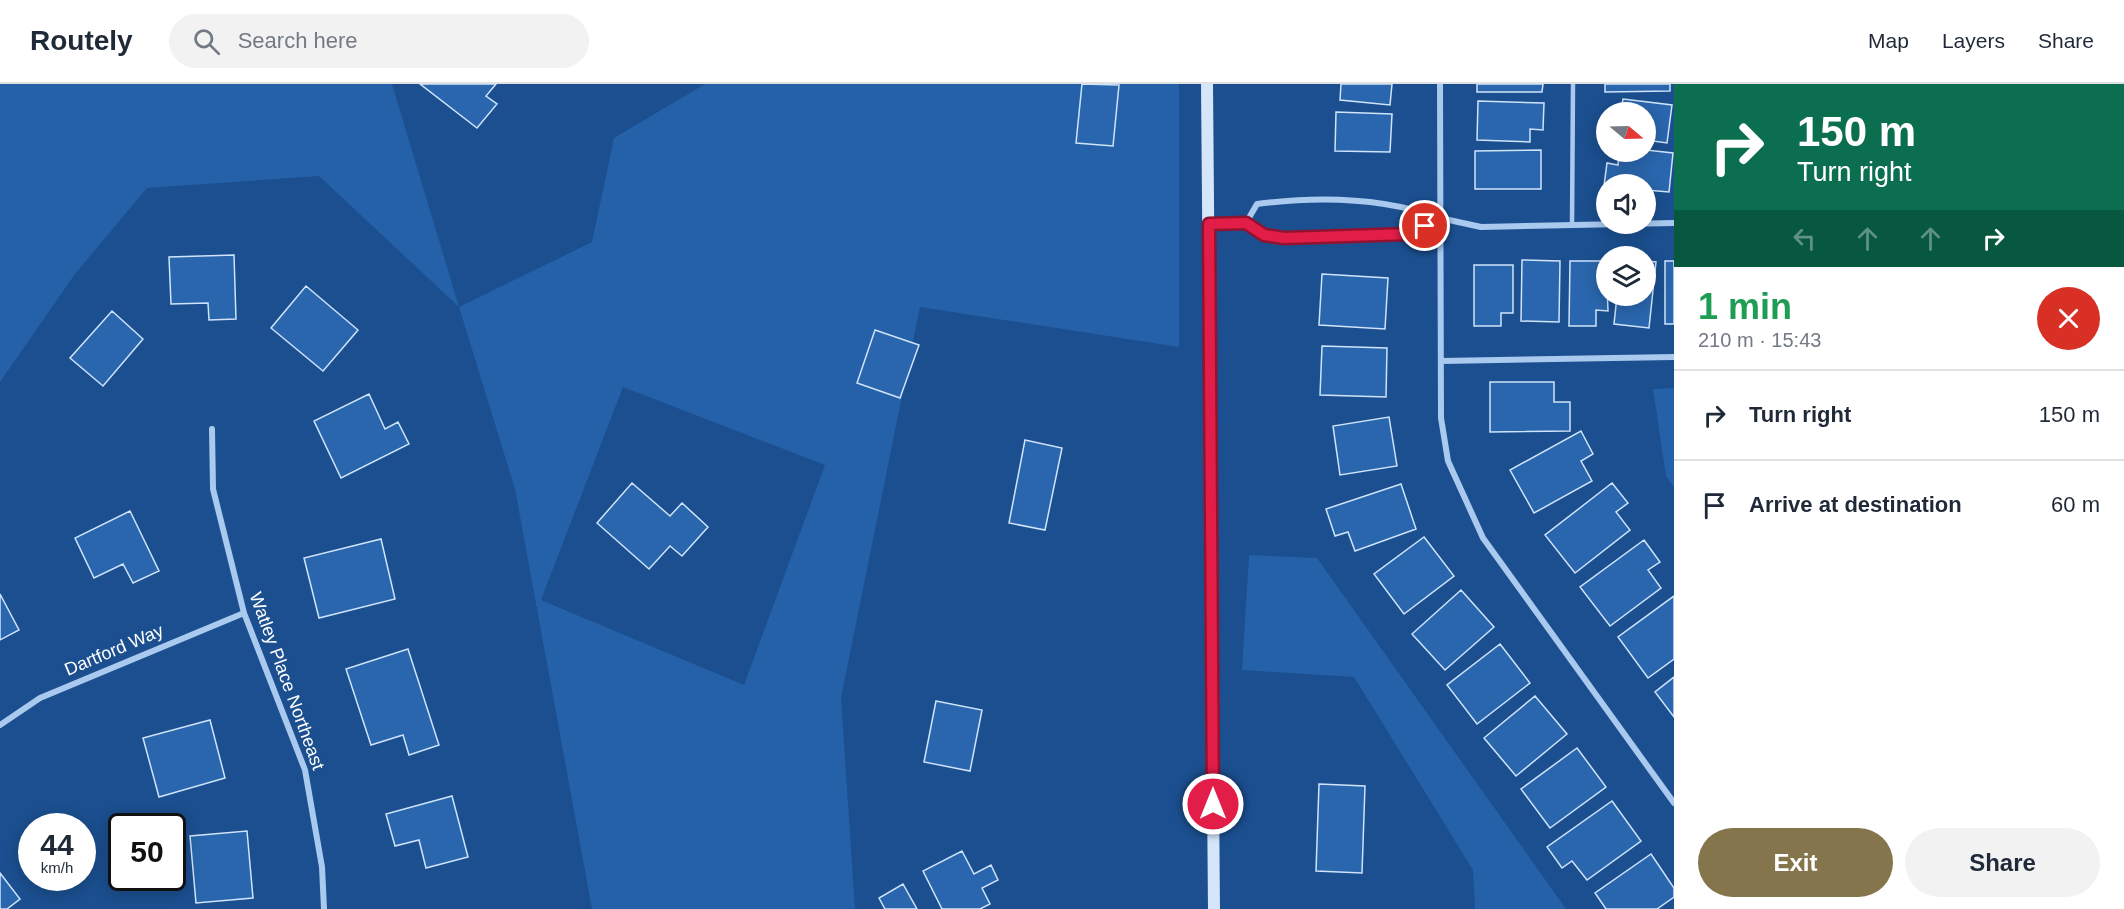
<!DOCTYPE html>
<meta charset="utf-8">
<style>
body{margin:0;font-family:Helvetica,sans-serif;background:#f2f2f3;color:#1f2937;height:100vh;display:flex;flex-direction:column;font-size:22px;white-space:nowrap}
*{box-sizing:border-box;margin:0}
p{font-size:20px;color:#747a83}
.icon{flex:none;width:33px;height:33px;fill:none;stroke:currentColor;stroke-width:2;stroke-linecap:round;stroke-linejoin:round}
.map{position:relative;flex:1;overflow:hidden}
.sheet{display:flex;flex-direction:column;background:#fff;width:450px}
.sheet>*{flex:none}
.top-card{background:#0b6e4f;color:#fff;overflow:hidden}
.needle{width:39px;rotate:109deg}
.buttons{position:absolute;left:1596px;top:18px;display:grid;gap:12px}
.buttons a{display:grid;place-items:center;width:60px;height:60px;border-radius:50%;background:#fff;box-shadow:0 3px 15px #0003;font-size:30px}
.speed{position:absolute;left:18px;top:729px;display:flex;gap:12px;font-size:30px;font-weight:700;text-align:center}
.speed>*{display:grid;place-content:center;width:78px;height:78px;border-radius:50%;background:#fff;box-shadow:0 3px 15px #0003;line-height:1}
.speed small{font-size:15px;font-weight:400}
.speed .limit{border:3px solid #111;border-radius:9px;background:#fff;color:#111}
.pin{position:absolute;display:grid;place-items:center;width:51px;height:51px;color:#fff;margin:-26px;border:3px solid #fff;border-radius:50%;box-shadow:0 2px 6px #0007}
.me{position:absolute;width:66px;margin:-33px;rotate:0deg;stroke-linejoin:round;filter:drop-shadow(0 0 4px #0008)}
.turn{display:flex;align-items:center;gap:21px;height:126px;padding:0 24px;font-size:27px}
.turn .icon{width:78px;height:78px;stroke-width:2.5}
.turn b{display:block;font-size:42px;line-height:51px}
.lanes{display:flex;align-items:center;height:57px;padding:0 24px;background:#0003;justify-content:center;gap:30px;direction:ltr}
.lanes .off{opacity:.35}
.round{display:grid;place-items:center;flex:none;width:63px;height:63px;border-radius:32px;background:#f2f2f3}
.headline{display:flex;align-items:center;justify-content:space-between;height:102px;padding:0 24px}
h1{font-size:36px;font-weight:600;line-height:45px;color:#1e9e55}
.action{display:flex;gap:12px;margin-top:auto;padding:12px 24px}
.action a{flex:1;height:69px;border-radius:36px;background:#84754c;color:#fff;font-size:24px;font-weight:600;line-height:69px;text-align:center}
.action a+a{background:#f2f2f3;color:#1f2937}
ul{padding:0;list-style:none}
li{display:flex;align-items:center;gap:18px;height:90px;padding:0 24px;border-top:2px solid #e0e1e3}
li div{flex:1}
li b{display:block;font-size:22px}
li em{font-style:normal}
header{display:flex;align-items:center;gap:36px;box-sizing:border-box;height:84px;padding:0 30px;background:#fff;border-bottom:2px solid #e0e1e3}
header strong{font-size:28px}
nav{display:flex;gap:33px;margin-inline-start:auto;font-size:21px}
.search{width:420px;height:54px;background:#f2f2f3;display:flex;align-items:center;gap:15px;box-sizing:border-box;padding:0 21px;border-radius:33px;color:#747a83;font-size:22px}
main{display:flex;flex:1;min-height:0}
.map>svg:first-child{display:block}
.green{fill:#2461a8;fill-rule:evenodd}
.building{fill:#2a66ad;stroke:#cfe3fa;stroke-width:1.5}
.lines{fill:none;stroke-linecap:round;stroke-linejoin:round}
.service{stroke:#a9c9ee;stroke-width:4.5}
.minor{stroke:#a9c9ee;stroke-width:6}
.secondary{stroke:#d6e6fa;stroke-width:12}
.route-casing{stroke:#92132f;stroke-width:15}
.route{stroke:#e11d48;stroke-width:10}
.labels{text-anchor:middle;stroke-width:6;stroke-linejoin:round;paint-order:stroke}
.street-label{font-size:18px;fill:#fff;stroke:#1b4f8f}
</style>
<header>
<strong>Routely</strong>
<div class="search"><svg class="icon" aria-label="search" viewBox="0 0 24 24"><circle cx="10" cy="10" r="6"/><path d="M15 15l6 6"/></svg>Search here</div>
<nav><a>Map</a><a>Layers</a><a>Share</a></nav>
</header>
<main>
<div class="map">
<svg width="1674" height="825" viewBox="0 0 1674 825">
<rect width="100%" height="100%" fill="#1b4f8f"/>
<path class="green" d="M0,0H392L459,223L592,158L614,54L705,0H1179V263L920,223L841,614L855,825H592L515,405L459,223L319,92L147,104L75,190L0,298ZM623,303L825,381L744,601L541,516Z
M1674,304V403L1666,392L1653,305Z
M1249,471L1317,474L1566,825H1475L1473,786L1354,593L1242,586Z"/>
<path class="building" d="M420,0H496L486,12L497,20L477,44Z
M1082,0L1119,1L1113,62L1076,59Z
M1341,0H1392L1390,21L1340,16Z
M1477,0H1543L1542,8H1477Z
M1605,0H1670V7L1605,8Z
M1623,15L1672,21L1667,59L1646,56V28H1621Z
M1478,17L1544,19L1543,46L1530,45V58L1477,56Z
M1336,28L1392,30L1390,68L1335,67Z
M1541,66V105H1475V67Z
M1646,66L1673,69L1669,108L1646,106V100L1604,102L1607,79L1618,81L1619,68Z
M234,171L236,235L209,236L208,219L171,220L169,173Z
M1522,176L1560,177L1559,238L1521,237Z
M1570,177H1606L1608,227L1596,226V242H1569Z
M1646,177L1656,178L1649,244L1614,240L1617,212H1646Z
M1665,177H1674V240H1665Z
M1474,181H1513V229H1501V242H1474Z
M1322,190L1388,194L1385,245L1319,241Z
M306,202L358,246L323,287L271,244Z
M112,227L143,255L103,302L70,274Z
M875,246L919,261L900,314L857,299Z
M1322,262L1387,264L1386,313L1320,311Z
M1490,298H1554V318H1570V347L1490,348Z
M369,310L385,345L398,338L409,360L341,394L314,337Z
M1389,333L1397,382L1340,391L1333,342Z
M1581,347L1593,370L1581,377L1592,397L1534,429L1510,386Z
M1025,356L1062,364L1045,446L1009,439Z
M632,399L670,432L682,419L708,443L682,472L670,462L649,485L597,439Z
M1612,399L1628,419L1616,428L1630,446L1575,489L1545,451Z
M1401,400L1416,445L1355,467L1348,448L1335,452L1326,425Z
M130,427L159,487L133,499L123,480L94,494L75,454Z
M1424,453L1454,492L1404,530L1374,490Z
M381,455L395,515L319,534L304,474Z
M1644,456L1660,478L1648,486L1661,504L1610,542L1580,503Z
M1461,506L1494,543L1445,586L1412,550Z
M0,510L19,546L0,556Z
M1674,512V575L1648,594L1618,553Z
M1500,560L1530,599L1477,640L1447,601Z
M408,565L439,661L409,671L403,651L371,661L346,585Z
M1674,593V633L1655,608Z
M1535,612L1567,650L1516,692L1484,654Z
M936,617L982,626L970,687L924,678Z
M210,636L225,694L159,713L143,654Z
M1577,664L1606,703L1550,744L1521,705Z
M1319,700L1365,702L1362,789L1316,787Z
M452,712L468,773L426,784L419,756L395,762L386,730Z
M1612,717L1641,757L1587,796L1572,777L1562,784L1547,763Z
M247,747L253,814L196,819L190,752Z
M962,767L974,790L991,781L998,796L982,804L990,820L980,825H942L923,787Z
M1651,770L1674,804V813L1657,825H1606L1595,809Z
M0,789L20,815L7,825H0Z
M903,800L917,825H885L879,814Z"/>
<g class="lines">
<path class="service" d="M1572,141L1573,0"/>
<path class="minor" d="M1440,0L1441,334L1448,377L1483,454L1674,719
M1440,134L1481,143L1674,139
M1209,140L1246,139L1264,151L1284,154L1409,150L1440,134C1381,113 1319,112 1257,120L1246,139
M1441,277L1674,273
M212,345L213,405L244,529L305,686L322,783L324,825
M0,641L40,614L244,529"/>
<path class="secondary" d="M1207,0L1214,825"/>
</g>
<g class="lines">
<defs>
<path id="route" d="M1213,720L1209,140L1246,139L1264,151L1284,154L1409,150L1425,142"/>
</defs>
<use href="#route" class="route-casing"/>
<use href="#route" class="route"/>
</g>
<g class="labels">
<g class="street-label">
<text transform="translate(114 566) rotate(-23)" y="6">Dartford Way</text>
<text transform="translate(287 597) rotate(70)" y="6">Watley Place Northeast</text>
</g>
</g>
</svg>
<div class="buttons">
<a><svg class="needle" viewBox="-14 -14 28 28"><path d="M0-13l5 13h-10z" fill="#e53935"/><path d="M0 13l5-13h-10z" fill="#747a83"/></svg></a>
<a><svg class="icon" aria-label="sound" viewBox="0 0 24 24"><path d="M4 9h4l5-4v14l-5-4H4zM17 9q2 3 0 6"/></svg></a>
<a><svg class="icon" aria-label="layers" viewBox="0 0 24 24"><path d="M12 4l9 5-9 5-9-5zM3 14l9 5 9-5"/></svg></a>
</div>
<div class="speed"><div>44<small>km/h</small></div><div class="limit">50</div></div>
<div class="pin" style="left:1425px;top:142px;background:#d93025"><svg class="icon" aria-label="arrive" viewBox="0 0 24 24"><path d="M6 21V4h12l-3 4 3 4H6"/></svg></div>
<svg class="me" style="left:1213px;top:720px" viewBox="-20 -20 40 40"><circle r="17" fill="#e11d48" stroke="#fff" stroke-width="3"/><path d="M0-11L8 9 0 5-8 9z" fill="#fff"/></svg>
</div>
<section class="sheet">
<div class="top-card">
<div class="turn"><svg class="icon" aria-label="right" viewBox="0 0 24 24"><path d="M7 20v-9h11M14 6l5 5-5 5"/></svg><div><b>150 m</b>Turn right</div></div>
<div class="lanes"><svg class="icon off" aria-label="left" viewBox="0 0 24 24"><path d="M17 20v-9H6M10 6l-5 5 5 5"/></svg><svg class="icon off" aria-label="ahead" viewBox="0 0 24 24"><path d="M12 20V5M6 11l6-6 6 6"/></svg><svg class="icon off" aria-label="ahead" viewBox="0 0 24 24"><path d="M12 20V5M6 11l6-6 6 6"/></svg><svg class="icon" aria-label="right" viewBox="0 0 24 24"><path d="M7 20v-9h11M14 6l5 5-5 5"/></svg></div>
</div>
<div class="headline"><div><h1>1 min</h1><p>210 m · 15:43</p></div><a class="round" style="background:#d93025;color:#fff"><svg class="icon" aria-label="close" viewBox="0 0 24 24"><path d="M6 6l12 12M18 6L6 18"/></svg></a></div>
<ul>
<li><svg class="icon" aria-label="right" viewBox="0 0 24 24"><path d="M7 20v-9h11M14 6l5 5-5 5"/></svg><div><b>Turn right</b></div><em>150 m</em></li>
<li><svg class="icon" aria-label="arrive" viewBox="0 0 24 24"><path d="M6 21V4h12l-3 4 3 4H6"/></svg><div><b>Arrive at destination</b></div><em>60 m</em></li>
</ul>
<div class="action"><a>Exit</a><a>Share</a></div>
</section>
</main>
